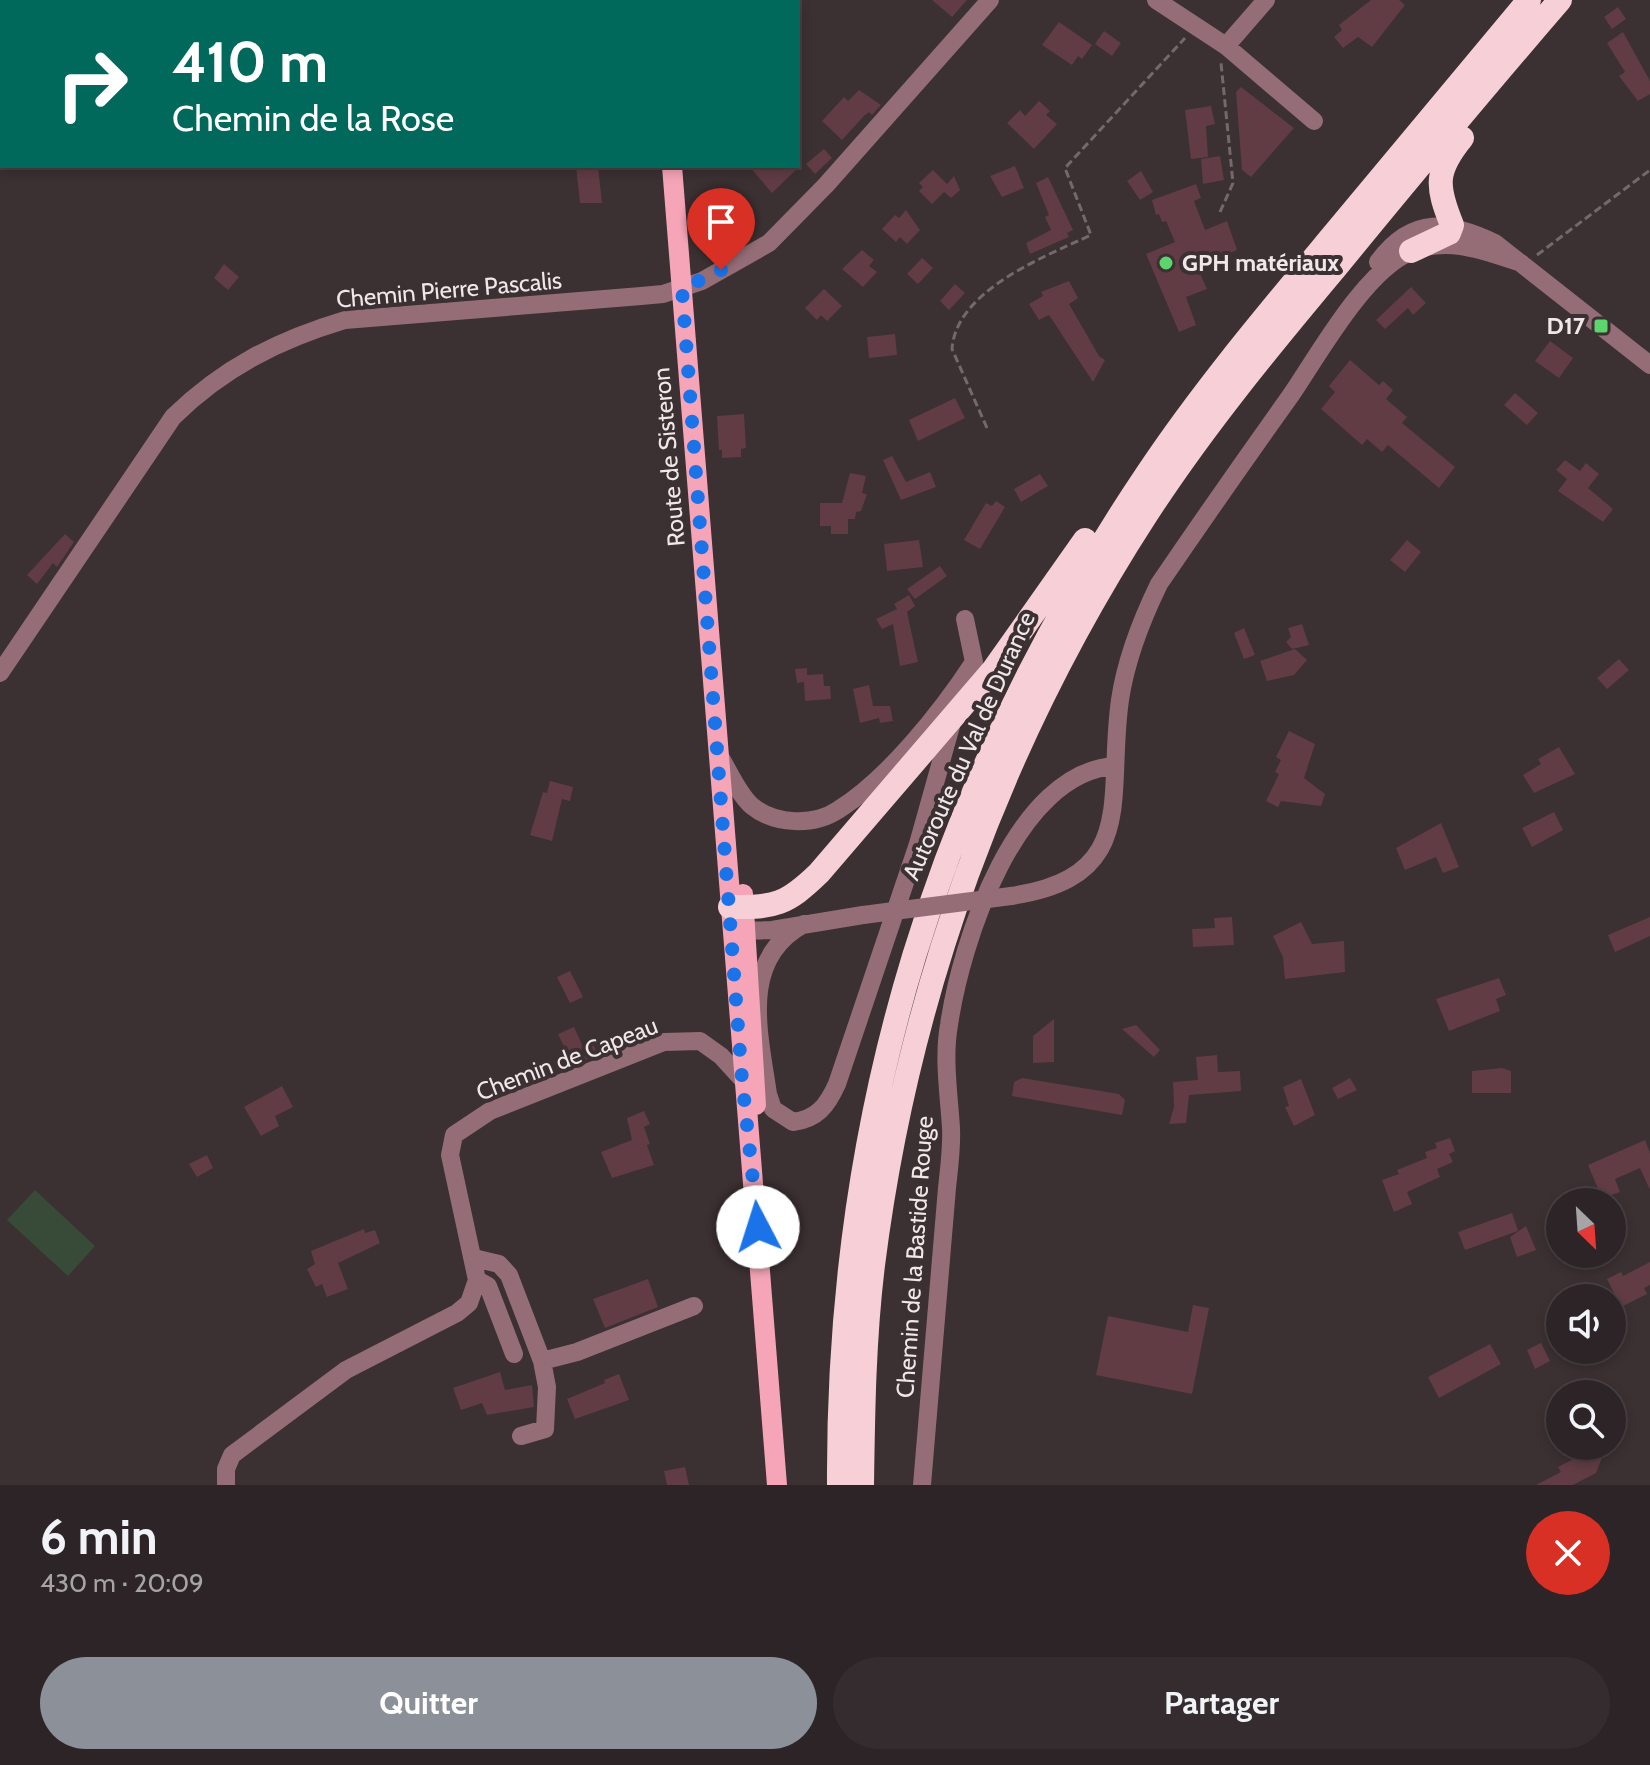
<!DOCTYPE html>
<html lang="fr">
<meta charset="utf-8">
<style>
body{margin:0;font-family:Cabin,sans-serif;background:#342c2e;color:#f1f3f6;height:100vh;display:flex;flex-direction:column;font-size:30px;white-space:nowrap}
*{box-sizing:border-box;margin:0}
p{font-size:26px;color:#a6a4a7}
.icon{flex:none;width:44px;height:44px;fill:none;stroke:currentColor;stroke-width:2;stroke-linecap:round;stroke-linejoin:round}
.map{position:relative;height:1485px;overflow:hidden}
.sheet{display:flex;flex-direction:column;background:#2c2426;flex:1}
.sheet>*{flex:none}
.guide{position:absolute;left:0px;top:0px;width:800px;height:168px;box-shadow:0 4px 12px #0003,0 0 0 2px #484143;background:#00695c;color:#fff;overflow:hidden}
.needle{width:52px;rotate:155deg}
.buttons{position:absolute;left:1546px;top:1188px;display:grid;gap:16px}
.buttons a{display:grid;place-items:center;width:80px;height:80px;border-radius:50%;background:#2c2426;box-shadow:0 4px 12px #0003,0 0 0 2px #484143;font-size:40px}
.pin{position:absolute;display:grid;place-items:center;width:68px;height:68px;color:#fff;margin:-82px -34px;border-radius:50% 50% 50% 0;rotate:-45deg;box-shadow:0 0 8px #0007}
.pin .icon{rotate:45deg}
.me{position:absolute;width:88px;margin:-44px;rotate:355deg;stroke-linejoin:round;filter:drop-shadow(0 0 6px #0008)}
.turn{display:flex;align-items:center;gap:28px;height:168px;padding:0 40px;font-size:36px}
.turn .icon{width:104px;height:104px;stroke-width:2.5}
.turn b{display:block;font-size:56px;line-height:68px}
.round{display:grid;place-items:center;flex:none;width:84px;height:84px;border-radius:42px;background:#342c2e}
.headline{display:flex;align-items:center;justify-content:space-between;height:136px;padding:0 40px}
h1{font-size:48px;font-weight:700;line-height:60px}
.cta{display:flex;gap:16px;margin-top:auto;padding:16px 40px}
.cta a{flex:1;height:92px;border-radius:48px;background:#8c9099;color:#fff;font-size:32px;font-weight:700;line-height:92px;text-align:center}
.cta a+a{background:#342c2e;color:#f1f3f6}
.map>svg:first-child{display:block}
.green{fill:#384b39}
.building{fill:#613c45}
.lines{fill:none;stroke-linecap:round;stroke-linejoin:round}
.path{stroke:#73696b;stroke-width:3;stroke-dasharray:8 4;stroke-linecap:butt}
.minor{stroke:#946d76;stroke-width:18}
.major{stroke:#f5a5b7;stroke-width:20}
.highway{stroke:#f6cfd7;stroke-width:24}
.minor-bridge{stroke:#946d76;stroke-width:18}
.route{stroke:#1a73e8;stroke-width:14;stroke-dasharray:0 25.2}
.poi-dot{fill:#5cd56d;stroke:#3b3032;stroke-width:3}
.labels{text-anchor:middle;stroke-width:8;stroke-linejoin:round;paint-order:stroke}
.poi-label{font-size:24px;font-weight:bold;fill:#efe7e9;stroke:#3b3032;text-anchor:start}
.street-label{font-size:24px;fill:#efe7e9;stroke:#3b3032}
</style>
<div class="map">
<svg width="1650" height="1485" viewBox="0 0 1650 1485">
<rect width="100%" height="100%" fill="#3b3032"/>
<path class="green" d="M35,1190L95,1246L68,1276L7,1220Z"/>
<path class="building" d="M932,0H967L952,17Z
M1371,0H1399L1405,5L1372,47L1358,37L1343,48L1334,37L1342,30L1339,25Z
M1618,7L1626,19L1612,29L1604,17Z
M1059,22L1092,45L1082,59L1078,56L1072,65L1042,45Z
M1104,31L1121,43L1112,56L1095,44Z
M1623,32L1650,81V94L1638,101L1619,76L1625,72L1607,43Z
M1241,87L1294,128L1251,177L1242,170L1236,92Z
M859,90L881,105L872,115L869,112L864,116L842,140L822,121L844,97L848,101Z
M1039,101L1050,111L1046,115L1057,124L1034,149L1007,123L1020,110L1025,116Z
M1211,106L1215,124L1206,126L1208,157L1191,159L1185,110Z
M824,149L832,158L815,174L806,164Z
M1220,156L1224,180L1203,184L1201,159Z
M576,166H598L602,203H580Z
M749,166H800L772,193Z
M1015,166L1024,188L1002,197L990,176Z
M933,170L947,184L954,176L960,190L951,198L944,192L932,204L919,191L923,187L919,183Z
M1141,171L1153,192L1140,200L1127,181Z
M1048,177L1073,230L1067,233L1069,237L1030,254L1026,243L1051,230L1045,217L1049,215L1036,183Z
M1196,184L1201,198L1194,201L1205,230L1227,221L1237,250L1197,267L1207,289L1186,297L1196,325L1179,332L1146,254L1175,242L1166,221L1162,222L1159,214L1156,215L1152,200Z
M906,210L920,230L907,244L900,237L896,242L882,229L895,215L899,218Z
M862,250L874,260L869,266L877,272L863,287L842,269Z
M922,258L933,268L918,284L907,274Z
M224,264L239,277L228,290L214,278Z
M1069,281L1078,298L1069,304L1099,356L1105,360L1093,382L1049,315L1039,320L1029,304L1043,296L1041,292Z
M955,284L965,293L949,310L940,301Z
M1411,287L1426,303L1413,315L1408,308L1385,329L1376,320Z
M824,289L842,306L827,321L821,315L817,320L805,308Z
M895,334L897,355L869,358L867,337Z
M1550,341L1573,358L1559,378L1535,361Z
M1350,360L1379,385L1383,381L1393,390L1386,399L1407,417L1402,423L1455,467L1439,488L1388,445L1382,452L1367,439L1362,445L1321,409L1335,392L1329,386Z
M1515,393L1538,413L1527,425L1504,405Z
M955,398L965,418L918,441L909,420Z
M744,414L746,448L741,449V457L722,458V450H719L717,416Z
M892,456L906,482L930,472L936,487L901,500L883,460Z
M1565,460L1580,471L1586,463L1599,474L1588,488L1613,509L1603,522L1558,491L1567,479L1556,470Z
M850,473L866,476L862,493L867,494L861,511L856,512L855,519H848V534H831V526H820V503H842Z
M1040,474L1048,486L1021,502L1014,489Z
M996,501L1005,507L980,549L964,540L986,503L992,506Z
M65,534L74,542L57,567L53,563L37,584L27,575Z
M919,540L923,567L887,571L884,544Z
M1407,540L1421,552L1405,572L1390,560Z
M940,566L947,576L915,599L907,589Z
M909,595L915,606L907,612L918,662L900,666L893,624L882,629L876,619L897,609L894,604Z
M1302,624L1309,645L1292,649L1286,642L1291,637L1288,628Z
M1244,628L1255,655L1244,659L1234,633Z
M1295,649L1307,660L1294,675L1267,681L1260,661Z
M1619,659L1629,670L1607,689L1597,678Z
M807,668V675L823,674L824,686H830L831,699L805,701L804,682L797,683L795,669Z
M869,685L873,706H890L893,721L880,723L879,718L860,723L853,689Z
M1289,731L1315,744L1304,778L1325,794L1321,806L1281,801L1278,807L1266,801L1279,774L1275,772L1281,760L1276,757Z
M1559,747L1575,774L1534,793L1523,775L1541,764L1538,759Z
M550,781L573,787L570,801L562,799L552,841L530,835L543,792L547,793Z
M1554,812L1563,830L1532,847L1522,828Z
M1441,823L1459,867L1443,873L1436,857L1405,870L1396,848Z
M1232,917L1234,945L1193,947L1192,929L1215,928L1214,918Z
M1650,917V936L1615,952L1608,935Z
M1301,922L1312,944L1344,941L1345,972L1285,979L1283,957L1273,936Z
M570,971L583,997L570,1003L557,977Z
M1499,978L1506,995L1496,999L1500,1011L1449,1031L1436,999Z
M1054,1019V1062L1033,1063V1036Z
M1136,1025L1160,1050L1154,1057L1122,1029Z
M574,1027L584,1049L593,1044L598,1055L573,1065L558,1034Z
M1217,1055L1218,1072L1240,1071L1241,1091L1189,1095L1186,1123L1169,1124L1174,1107L1173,1082L1198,1080L1196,1057Z
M1502,1068L1511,1071V1093H1472V1071Z
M1022,1078L1119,1094L1125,1100L1122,1115L1012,1096L1014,1082Z
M1350,1078L1357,1090L1338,1099L1332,1088Z
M1301,1079L1315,1115L1294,1126L1285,1107L1289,1106L1283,1087Z
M282,1086L293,1107L275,1116L279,1126L261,1136L244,1107Z
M644,1111L650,1124L644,1127L650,1144L647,1145L654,1165L612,1178L601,1152L632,1140L627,1118Z
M1450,1138L1455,1151L1449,1154L1453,1162L1437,1169L1440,1177L1407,1192L1412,1204L1394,1212L1382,1180L1399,1174L1397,1170L1427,1158L1425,1152L1437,1148L1435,1143Z
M1645,1140L1650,1153V1190L1640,1168L1615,1179L1620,1192L1602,1198L1588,1165Z
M207,1155L213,1168L197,1177L189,1164Z
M1512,1213L1518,1231L1465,1250L1458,1232Z
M1526,1226L1536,1250L1517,1257L1510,1237Z
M364,1229L365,1233L375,1230L380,1243L338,1263L348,1289L327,1297L322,1284L316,1287L307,1269L315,1264L311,1251Z
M1650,1262V1285L1644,1288L1647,1294L1621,1307L1607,1279L1621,1272L1623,1276Z
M648,1279L658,1307L605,1328L593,1299Z
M1193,1305L1209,1308L1192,1394L1096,1375L1108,1316L1188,1332Z
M1541,1343L1550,1361L1535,1369L1527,1350Z
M1490,1344L1501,1364L1439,1398L1428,1377Z
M500,1372L505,1390L532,1385L534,1407L487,1415L482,1403L461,1410L453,1388Z
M619,1374L629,1400L575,1419L567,1399L605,1383L604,1380Z
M1581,1446L1603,1455L1596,1473L1573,1485H1536L1561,1472L1558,1467L1577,1457Z
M685,1467L689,1485H667L664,1471Z"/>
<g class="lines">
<path class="path" d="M1220,212L1233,183L1221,63
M1537,255L1650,170
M987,428L952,349C956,290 1046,256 1091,235L1065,168L1185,38"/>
<path class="minor" d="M1156,0L1226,46L1266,0
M174,2L175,0
M1226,46L1314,121
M1378,262C1412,215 1450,221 1495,243L1650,365
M0,673L173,417C223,368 278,340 345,320L641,296L663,294L702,281L769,243L826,185L990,0
M722,760C730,774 740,796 752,806C775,825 814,826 838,810C888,779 942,711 974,662L965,619
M1011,896C1140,877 1106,798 1120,700C1126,659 1141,621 1159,584C1202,521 1246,458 1291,395C1319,354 1364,272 1410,252C1448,236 1484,251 1521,263
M804,924C739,959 759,1032 768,1094L773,1109L793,1122C817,1119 827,1106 837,1084L918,844L951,726
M732,931L772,930L863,915
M474,1258L499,1264L509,1275L542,1361L547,1387L545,1429L521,1436
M477,1280L488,1286L514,1354
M542,1361L577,1352L694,1306
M226,1485V1469L232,1455L346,1370L457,1313L469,1303L477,1280L450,1155L454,1135L490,1111L664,1042L700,1041L721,1056L742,1079
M922,1485C931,1386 939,1287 947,1188C949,1169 952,1148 951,1128C949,1095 943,1058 949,1025C961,942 1016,772 1115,766"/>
<path class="major" d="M659,0V2
M672,166L777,1485
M743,894L756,1105"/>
<path class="highway" d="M1411,251L1449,233L1452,225C1436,186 1435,171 1462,138
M730,907C775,908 787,904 819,873L994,669L1085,540
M839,1485C837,1112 939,783 1147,474C1203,390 1269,312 1334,234C1399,156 1464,78 1529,0
M862,1485C863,1412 864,1338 873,1265C907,996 999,742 1146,515C1203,427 1270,346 1337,266C1410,177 1484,88 1560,0"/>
<path class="minor-bridge" d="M863,915L1011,896"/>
</g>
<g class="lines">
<path class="route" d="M721,270L682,289L742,1079L758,1227"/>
</g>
<g class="poi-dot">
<circle cx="1166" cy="263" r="8"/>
<rect x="1593" y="318" width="16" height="16" rx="4"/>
</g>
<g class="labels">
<g class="poi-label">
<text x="1182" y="271">GPH matériaux</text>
<text x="1585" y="334" text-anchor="end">D17</text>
</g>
<g class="street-label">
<text transform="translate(449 290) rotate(-5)" y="8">Chemin Pierre Pascalis</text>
<text transform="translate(669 457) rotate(-95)" y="8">Route de Sisteron</text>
<text transform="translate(969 746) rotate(-66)" y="8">Autoroute du Val de Durance</text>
<text transform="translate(567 1059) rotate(-21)" y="8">Chemin de Capeau</text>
<text transform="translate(915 1257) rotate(-86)" y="8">Chemin de la Bastide Rouge</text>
</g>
</g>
</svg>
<div class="buttons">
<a><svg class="needle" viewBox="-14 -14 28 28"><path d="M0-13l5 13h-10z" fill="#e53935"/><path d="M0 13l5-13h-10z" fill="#a6a4a7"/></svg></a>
<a><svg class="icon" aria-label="sound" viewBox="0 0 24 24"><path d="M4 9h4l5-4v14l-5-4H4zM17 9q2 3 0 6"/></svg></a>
<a><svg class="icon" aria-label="search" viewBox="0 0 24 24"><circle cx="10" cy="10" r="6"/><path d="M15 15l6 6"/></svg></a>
</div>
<div class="pin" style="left:721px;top:270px;background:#d93025"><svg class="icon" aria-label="arrive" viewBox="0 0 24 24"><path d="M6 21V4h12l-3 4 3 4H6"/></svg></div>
<svg class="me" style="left:758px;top:1227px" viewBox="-20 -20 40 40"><circle r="19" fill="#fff"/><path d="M0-13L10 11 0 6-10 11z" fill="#1a73e8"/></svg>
<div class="guide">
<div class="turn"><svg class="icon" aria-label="right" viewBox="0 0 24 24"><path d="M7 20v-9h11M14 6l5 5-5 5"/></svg><div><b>410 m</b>Chemin de la Rose</div></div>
</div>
</div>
<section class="sheet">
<div class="headline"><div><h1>6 min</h1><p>430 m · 20:09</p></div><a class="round" style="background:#d93025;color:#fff"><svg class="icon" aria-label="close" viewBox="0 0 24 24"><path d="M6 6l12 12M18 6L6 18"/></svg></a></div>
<div class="cta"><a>Quitter</a><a>Partager</a></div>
</section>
